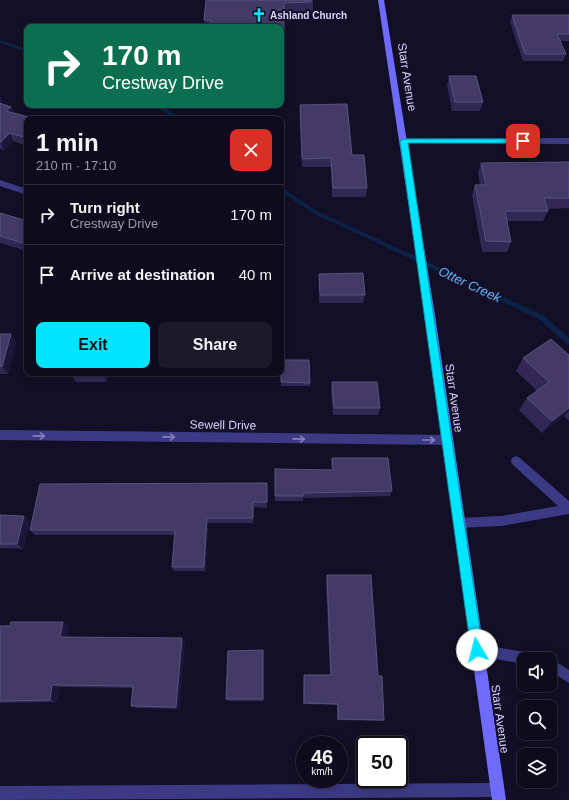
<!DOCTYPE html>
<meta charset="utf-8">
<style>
body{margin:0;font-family:Helvetica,sans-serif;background:#1c1929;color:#f1f3f6;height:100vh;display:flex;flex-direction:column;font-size:15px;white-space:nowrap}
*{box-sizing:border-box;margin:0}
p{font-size:13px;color:#9b9ba3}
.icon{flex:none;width:22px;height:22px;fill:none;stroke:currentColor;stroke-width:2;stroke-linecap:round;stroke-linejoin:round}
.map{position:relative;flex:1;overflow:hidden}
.side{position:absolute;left:24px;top:116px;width:260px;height:260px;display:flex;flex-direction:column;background:#0e0b1c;border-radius:8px;box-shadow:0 2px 10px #0003,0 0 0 1px #2e2b3b}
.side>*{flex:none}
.hud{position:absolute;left:24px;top:24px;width:260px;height:84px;border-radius:8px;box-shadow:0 2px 10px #0003,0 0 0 1px #2e2b3b;background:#0b6e4f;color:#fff;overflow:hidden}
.fabs{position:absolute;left:517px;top:652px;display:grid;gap:8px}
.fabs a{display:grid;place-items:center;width:40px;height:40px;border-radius:8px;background:#0e0b1c;box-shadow:0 2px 10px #0003,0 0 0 1px #2e2b3b;font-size:20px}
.speed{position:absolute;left:296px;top:736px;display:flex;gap:8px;font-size:20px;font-weight:700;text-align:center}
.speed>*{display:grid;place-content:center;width:52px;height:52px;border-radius:50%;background:#0e0b1c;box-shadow:0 2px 10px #0003,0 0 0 1px #2e2b3b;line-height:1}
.speed small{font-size:10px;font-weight:400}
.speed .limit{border:2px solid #111;border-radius:6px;background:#fff;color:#111}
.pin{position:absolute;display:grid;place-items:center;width:34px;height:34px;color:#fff;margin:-17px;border-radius:8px;box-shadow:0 2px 6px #0006}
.me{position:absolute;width:44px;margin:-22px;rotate:352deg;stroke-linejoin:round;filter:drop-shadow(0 0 3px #0008)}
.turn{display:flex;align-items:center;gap:14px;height:84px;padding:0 12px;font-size:18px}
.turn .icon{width:52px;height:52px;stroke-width:2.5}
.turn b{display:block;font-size:28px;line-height:34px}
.round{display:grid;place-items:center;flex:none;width:42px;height:42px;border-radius:8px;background:#1c1929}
.head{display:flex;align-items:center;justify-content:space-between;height:68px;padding:0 12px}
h1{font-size:24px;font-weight:600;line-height:30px}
.primary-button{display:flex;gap:8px;margin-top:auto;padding:8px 12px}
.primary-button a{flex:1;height:46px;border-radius:8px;background:#00e5ff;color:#111;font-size:16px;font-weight:600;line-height:46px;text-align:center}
.primary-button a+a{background:#1c1929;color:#f1f3f6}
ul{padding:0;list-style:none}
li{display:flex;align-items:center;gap:12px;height:60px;padding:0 12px;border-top:1px solid #2e2b3b}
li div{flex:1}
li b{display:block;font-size:15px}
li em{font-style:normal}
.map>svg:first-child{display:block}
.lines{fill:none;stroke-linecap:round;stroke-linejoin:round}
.stream{fill:#0c2248;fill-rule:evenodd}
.service{fill:#3d3a85;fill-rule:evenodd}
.minor{fill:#3d3a85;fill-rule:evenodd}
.secondary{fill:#6f6bff;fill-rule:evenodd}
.wall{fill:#312854}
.shaded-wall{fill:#1d163a}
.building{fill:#433a66;stroke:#5a527e}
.oneway{stroke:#837fbc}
.route{fill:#00e5ff;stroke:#0095a6}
.labels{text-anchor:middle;stroke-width:4;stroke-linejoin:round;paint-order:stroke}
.far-poi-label{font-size:10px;font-weight:bold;fill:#d9d4ff;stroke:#130f26;text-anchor:start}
.street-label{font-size:12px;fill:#d9d4ff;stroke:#130f26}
.water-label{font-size:13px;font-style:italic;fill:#62b6ff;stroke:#130f26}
</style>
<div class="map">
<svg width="569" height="800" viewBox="0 0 569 800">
<rect width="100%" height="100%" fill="#130f26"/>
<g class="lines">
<path class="stream" d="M0,40L27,49V52L0,43Z
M155,105H161L181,119H174Z
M281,187L317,211L543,315L569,338V345L567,344L539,319L313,213L281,192Z"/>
<path class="service" d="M516,456L520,458L569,501V514L501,526L459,528L455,527L453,523L455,519L459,518L501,516L558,506L512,464L511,461L512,458Z
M477,644L531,653L535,655L537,659H524V664L477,656L473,654L471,650L473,646Z
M550,658L569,670V683L550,671V659H547Z"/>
<path class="minor" d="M404,138H569V144L401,143V139Z
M0,180L27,189V195L0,186Z
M0,430L447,435L451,437L452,440L451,443L447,445L0,440Z
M497,783L502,785L504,790L502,795L497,797L0,800V786Z"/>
<path class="secondary" d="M378,0H384L435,315L506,800H492L425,315Z"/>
</g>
<path class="wall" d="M206,0H313V11H311L310,18L284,19V51H281V27H205L204,20Z
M512,15H569V41H560L566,54L563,61H523L510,22Z
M449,76L483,102L480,111H452L447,85Z
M0,103L11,107L14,113L27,119V146L13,141L4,150L0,149Z
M300,105L352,155L367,188L366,197H332L331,167H302Z
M569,162V208L547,209L548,211L543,221H507L511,242L507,252H482L472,195L475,185H480L478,173L481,163Z
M0,213L27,221V251L0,243Z
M319,274L365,295L363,303H319Z
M0,334H11L16,342L8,374H0Z
M569,355V421L564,416L542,433L519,410L527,398L537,391L516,371L523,358Z
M281,360L310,383V386H281Z
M72,373H109L107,382H76L72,375Z
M332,382L380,408L378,415H333L331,390Z
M332,458L392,491L390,496L303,498V501H275V469L332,470L331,464Z
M267,483V508L254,507L253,523H208L206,571H174L172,567L174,535H35L30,530Z
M0,515L30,521L23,549L0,548Z
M327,575L378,676L384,720L382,721L337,720V705L303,704L304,675H330L326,580Z
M63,622L69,626L67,637L185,641L179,709L136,708L131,706L133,688L59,687L57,702L0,703V626H10Z
M263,650L264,701H228L226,699Z"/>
<path class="shaded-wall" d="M0,95L3,101L0,103Z
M11,107L14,115L6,111Z
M10,133L13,141L4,150L1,142Z
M27,237V251L23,243Z
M11,334L16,342L8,374L2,367Z
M104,373H109L107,382L104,375Z
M569,408V411L564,416L542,433L552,421Z
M253,502L254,507L253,523Z
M24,516L30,521L23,549L17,544Z
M207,518L208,523L206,571L204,567Z
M63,622L69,626L66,640L60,637Z
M182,638L185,641L179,709L176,707Z
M263,650L264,653V701L263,699Z
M52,685L59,687L57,702L50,700Z"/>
<path class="building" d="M206,0H311V2L284,3V35H281V27H211V20H204Z
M512,15H569V34H557L566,54H525Z
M449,76H476L483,102H455Z
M0,103L11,107L6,111L36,119H27V138L10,133L1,142H0Z
M347,104L352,155H364L367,188H333L331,158L302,159L300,105Z
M569,162V198H544L548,211H505L511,242L486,241L475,185H486L481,163Z
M0,213L27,221V237L23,243L0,236Z
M363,273L365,295H320L319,274Z
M0,334H11L2,367L0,366Z
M551,339L569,355V408L552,421L527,398L549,382L523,358Z
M281,360H309L310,383L281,382Z
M72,373H104V375H72Z
M332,382H377L380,408H334Z
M332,458H388L392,491L303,493V496H275V469L333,470Z
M267,483V502H253V518H207L204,567H172L175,530H30L40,484Z
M0,515L24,516L17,544H0Z
M327,575H371L378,676H382L384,720L338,719V704L304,703V675H331Z
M11,622H63L60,637L182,638L176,707L131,706L133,686L52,685L50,700L0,701V626H10Z
M263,650V699H226L228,651Z"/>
<defs><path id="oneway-shaft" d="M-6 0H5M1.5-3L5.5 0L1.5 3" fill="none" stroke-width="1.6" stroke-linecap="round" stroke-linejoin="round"/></defs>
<g class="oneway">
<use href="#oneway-shaft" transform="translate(39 436) rotate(1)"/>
<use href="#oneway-shaft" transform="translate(169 437) rotate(1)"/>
<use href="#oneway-shaft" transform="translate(299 439) rotate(1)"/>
<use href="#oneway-shaft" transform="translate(429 440)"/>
</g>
<path class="route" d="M523,139L527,141L526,143H408L483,650L481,654L477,655L473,654L471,650L400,141L404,139Z"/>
<defs>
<symbol id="church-bare" viewBox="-9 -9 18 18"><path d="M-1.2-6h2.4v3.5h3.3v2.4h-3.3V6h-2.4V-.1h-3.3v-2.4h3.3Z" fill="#00e5ff" stroke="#130f26" stroke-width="2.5" paint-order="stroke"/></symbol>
</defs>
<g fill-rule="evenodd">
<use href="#church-bare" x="249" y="5" width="20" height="20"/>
</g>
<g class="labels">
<g class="far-poi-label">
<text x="270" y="19">Ashland Church</text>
</g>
<g class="street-label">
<text transform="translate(407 77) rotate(81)" y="4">Starr Avenue</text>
<text transform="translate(454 398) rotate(82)" y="4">Starr Avenue</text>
<text transform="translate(223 425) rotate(1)" y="4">Sewell Drive</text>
<text transform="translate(500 719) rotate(82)" y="4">Starr Avenue</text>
</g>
<g class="water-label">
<text transform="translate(470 284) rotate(25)" y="5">Otter Creek</text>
</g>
</g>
</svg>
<div class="fabs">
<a><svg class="icon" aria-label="sound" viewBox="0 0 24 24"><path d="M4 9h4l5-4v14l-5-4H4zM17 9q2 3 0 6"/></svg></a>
<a><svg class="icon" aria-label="search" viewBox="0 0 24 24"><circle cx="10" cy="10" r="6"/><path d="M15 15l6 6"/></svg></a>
<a><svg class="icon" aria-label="layers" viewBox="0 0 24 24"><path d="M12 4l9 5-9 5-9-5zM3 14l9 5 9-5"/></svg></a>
</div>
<div class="speed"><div>46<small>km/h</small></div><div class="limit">50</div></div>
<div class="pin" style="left:523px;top:141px;background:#d93025"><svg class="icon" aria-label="arrive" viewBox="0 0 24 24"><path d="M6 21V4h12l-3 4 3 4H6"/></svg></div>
<svg class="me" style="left:477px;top:650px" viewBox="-20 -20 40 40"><circle r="19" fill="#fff"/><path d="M0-13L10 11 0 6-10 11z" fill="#00e5ff"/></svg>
<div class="hud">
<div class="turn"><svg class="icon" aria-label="right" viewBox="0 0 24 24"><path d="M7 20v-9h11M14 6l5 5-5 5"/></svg><div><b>170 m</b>Crestway Drive</div></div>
</div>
<section class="side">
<div class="head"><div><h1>1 min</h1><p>210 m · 17:10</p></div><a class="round" style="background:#d93025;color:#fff"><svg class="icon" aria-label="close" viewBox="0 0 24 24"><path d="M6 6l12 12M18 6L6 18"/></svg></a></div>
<ul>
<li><svg class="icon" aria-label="right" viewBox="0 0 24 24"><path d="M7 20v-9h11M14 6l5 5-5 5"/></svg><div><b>Turn right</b><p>Crestway Drive</p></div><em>170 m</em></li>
<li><svg class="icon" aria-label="arrive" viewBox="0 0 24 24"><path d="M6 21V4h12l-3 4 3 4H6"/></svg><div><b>Arrive at destination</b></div><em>40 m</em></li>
</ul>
<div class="primary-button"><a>Exit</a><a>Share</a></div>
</section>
</div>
